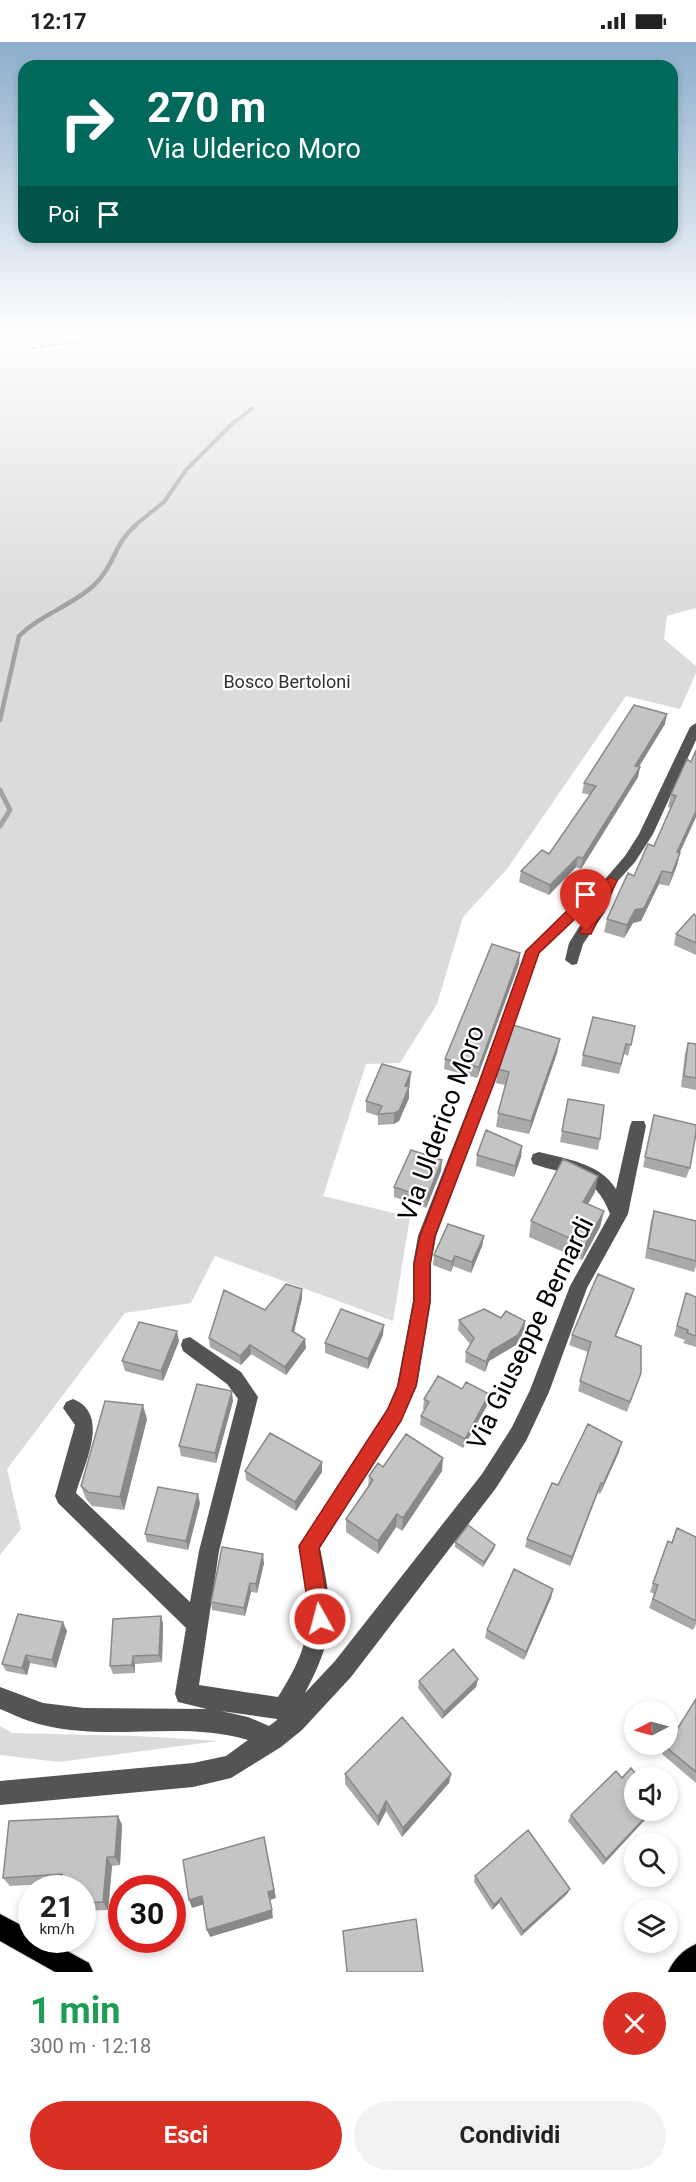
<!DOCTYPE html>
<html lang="it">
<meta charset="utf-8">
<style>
body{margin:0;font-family:Roboto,sans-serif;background:#f2f2f2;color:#222;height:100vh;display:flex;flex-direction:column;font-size:22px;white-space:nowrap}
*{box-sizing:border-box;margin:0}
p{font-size:20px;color:#767676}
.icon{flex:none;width:33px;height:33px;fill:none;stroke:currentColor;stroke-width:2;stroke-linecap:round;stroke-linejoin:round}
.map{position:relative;height:1930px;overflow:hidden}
.side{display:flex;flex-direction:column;background:#fff;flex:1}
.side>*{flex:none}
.top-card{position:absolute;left:18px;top:18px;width:660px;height:183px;border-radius:18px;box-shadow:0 3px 9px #0003;background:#00695c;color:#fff;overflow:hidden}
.needle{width:39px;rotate:264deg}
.controls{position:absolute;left:624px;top:1659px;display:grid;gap:12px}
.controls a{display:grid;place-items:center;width:54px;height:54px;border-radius:50%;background:#fff;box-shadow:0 3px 9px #0003;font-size:30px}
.speed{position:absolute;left:18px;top:1833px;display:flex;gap:12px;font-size:30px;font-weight:700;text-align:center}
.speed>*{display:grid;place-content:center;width:78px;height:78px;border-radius:50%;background:#fff;box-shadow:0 3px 9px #0003;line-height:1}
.speed small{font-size:15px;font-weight:400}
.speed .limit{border:9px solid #d22;background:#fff;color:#111}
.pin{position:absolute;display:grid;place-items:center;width:51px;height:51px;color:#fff;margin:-62px -26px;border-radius:50% 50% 50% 0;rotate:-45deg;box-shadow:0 0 6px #0007}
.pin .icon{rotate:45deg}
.me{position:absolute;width:66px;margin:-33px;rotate:353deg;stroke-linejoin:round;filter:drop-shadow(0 0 4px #0008)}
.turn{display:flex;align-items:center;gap:21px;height:126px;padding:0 30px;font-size:27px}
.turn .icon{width:78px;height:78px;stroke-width:2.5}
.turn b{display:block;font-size:42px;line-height:51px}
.then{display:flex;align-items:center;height:57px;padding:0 30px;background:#0003;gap:12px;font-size:22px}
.round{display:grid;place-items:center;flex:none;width:63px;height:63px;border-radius:32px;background:#f2f2f2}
.head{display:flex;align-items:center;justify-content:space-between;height:102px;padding:0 30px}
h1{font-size:36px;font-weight:700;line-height:45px;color:#1e9e55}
.cta{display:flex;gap:12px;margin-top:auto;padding:12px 30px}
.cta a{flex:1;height:69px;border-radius:36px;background:#d93025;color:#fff;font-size:24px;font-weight:700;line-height:69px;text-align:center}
.cta a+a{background:#f2f2f2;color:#222}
.status{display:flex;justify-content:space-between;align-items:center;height:42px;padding:0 30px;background:#fff;direction:ltr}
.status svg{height:16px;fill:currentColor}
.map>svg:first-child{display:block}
.green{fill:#dbdbdb}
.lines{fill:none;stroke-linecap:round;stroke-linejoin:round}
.stream-far2{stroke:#a2a2a2;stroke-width:4}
.stream-far1{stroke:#a2a2a2;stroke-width:4.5}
.stream{stroke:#a2a2a2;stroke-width:5}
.major-casing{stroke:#dbdbdb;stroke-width:2}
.minor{fill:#545454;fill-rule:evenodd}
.major{fill:#000;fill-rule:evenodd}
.rail{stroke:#000;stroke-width:2;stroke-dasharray:5 1.5 1 1.5;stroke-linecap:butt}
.wall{fill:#a9a9a9}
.shaded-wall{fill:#898989}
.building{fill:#c4c4c4;stroke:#898989;stroke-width:1.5}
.route{fill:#d93025;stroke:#8d1f18;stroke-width:1.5}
.labels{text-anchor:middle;stroke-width:4.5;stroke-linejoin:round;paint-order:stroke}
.far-park-label{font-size:18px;fill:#323232;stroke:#fff}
.near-street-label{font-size:26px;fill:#000;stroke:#fff}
</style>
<div class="status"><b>12:17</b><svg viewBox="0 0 49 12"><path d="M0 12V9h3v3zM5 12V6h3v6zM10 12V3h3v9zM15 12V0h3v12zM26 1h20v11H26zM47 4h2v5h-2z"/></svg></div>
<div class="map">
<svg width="696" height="1930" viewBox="0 0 696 1930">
<rect width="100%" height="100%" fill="#fff"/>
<path class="green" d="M0,293H120L34,304L32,309L150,293H696V566L667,574L664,597L696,624V631L680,667L626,654L507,827L463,875L437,962L400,1021L366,1022L323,1154L410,1175L393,1279L215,1214L191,1261L125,1271L7,1427L21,1487L0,1513Z
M0,1684L12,1691L136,1694L219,1699L59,1720L0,1713Z"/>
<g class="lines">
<path class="stream-far2" d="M134,484L164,460L186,428L233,381L253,366"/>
<path class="stream-far1" d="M0,678L19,594C40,573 71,564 93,544C115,524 114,501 136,483"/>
<path class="stream" d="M0,748L10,768L0,784"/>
<defs>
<path id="major" d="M0,1872L32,1889V1898H47L89,1921L93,1930H55L0,1899Z
M696,1902V1930H668C674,1917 683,1908 696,1902Z"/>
</defs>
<use href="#major" class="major-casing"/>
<path class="minor" d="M696,681V698L653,792L635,820L616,841L605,870L583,902L577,922L572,923L565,918L569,901L596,858L539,911L494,1041L436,1194L431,1222V1259L417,1344L401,1379L320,1506C333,1570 337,1591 305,1651L335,1619L482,1432L512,1385L530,1348L570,1244L610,1172C595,1131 569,1134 533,1122L531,1117L533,1112L539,1110C566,1117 600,1121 616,1147L630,1084L632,1079H644L646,1084L628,1172L587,1246L549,1350L526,1399L496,1446L351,1635L302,1688L281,1705L231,1736L193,1745L0,1763V1739L193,1721L226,1714L248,1698C182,1678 110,1700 43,1683C29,1680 14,1673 0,1667V1645L43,1661L84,1666L207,1667L178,1660L175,1652L186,1586L58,1461L55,1454L75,1383L63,1366L66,1360L73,1357C111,1372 84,1422 76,1451L190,1560L199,1509L238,1357L227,1342L183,1309L181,1303L183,1297L190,1295L241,1330L258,1355L219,1509L199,1643L278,1655C317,1594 311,1572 299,1504L387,1367L397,1344L413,1259V1222L418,1194L478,1041L526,909L576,860L606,836L625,814L639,792L690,685ZM221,1669L277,1677V1678L269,1684L248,1675Z"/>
<use href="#major" class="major"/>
<path class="rail" d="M31,306L139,293"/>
</g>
<path class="wall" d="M665,682L639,725H640L638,735L581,827L576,825L549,853L519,840L521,829L549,812L590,753L582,751L584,741Z
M696,708V775L680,810L677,823L669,844L659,842L641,879L633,881L624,896L604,890L607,877L654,804L671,766L668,765L671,752L691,720Z
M696,874V913L674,903L676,892Z
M519,922L477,1036L444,1027L445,1017Z
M635,984L628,1014L624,1012L619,1032L581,1024L583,1013Z
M688,1001L696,1002V1048L681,1045L685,1012Z
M557,1011L529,1092L496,1085L498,1071L505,1043L496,1041L498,1027Z
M410,1041L409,1045V1056L399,1079L394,1082L378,1083V1074L366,1070V1059Z
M568,1057L600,1097L598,1108L560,1100Z
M654,1073L690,1126L686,1136L643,1125Z
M522,1104L521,1115L514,1135L476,1124L477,1113Z
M441,1129L426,1166L394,1155V1145Z
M595,1150L588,1162L604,1169L600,1185L582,1218L529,1195L531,1179Z
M654,1169L696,1179V1224L694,1230L645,1216L651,1179Z
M484,1194L482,1204L471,1231L453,1224L451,1230L433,1223L434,1213Z
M302,1247V1256L294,1290L306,1306L286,1333L251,1312L241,1323L210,1305L209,1296L265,1268Z
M634,1247L631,1257L616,1294L641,1331L627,1370L578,1349L588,1310L569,1303L572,1293Z
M686,1251L696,1255V1305L683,1301L685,1298L674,1294Z
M501,1276L525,1279L524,1289L516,1303L489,1319L485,1330L465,1320L466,1310L471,1303L458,1288L459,1278Z
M383,1293L368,1327L325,1311V1301Z
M179,1299L163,1339L125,1329L122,1319Z
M462,1347L489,1352L488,1362L463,1406L420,1383L421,1374L425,1368L423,1367L424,1357Z
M233,1359L216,1421L181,1414L179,1404Z
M147,1377L124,1468L92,1464L86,1457L81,1444Z
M619,1410L600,1452L598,1450L570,1524L525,1505L527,1497L558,1443Z
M383,1425L442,1429L402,1489L396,1485L378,1512L346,1490V1477L368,1445L369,1434Z
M245,1429L322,1430L296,1469L246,1438Z
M200,1461L188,1508L147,1500L145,1492Z
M677,1486L696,1495V1582L693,1588L649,1566L654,1552L650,1550L664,1508L668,1499L671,1501Z
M455,1500L494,1507L483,1525L455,1505Z
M264,1521L257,1551L251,1550L245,1574L212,1568L211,1560Z
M553,1547L551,1556L524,1618L485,1596L487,1588Z
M161,1574L163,1582L162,1620L135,1622V1631L113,1632L110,1624Z
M67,1589L56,1626L30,1621L27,1633L6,1629L2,1622Z
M478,1637L476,1645L442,1677L418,1646L419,1639Z
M696,1657V1741L662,1712Z
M345,1732H451L449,1741L402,1795L386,1769L378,1784L345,1742Z
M622,1736L654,1768L603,1823L568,1779L571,1773Z
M118,1774L122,1783L120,1823L112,1824L108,1868L82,1869V1846L62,1841L10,1844L3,1836Z
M475,1834L570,1847L567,1852L521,1894L499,1861L492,1868L474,1840Z"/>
<path class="shaded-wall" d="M667,672L665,682L633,734L635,724Z
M640,725L638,735L581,827L583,816Z
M696,769V775L674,823L677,810Z
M680,811L677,823L669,844L672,831Z
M578,815L576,825L549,853L550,843Z
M662,829L659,842L641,879L633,881L624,896L627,883L635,868Z
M520,911L519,922L477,1036L479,1025Z
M560,997L557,1011L529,1092L531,1079Z
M411,1030L410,1041L405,1055V1044Z
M409,1045V1056L399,1079L394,1082V1071Z
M522,1104L521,1115L514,1135L515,1124Z
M442,1118L441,1129L426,1166L427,1156Z
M598,1134L595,1150L580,1175L583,1160Z
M604,1169L600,1185L582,1218L585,1203Z
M484,1194L482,1204L471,1231L472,1220Z
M455,1214L453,1224L451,1230L452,1220Z
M302,1247V1256L292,1298V1289Z
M634,1247L631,1257L612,1304L615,1294Z
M525,1279L524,1289L516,1303L489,1319L485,1330L486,1320L491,1309Z
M384,1283L383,1293L368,1327V1317Z
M177,1289L179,1299L163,1339L161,1329Z
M305,1297L306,1306L286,1333L285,1325Z
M250,1303L251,1312L241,1323L240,1314Z
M232,1349L233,1359L216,1421L215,1411Z
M489,1352L488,1362L463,1406L465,1397Z
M143,1363L147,1377L124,1468L120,1455Z
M622,1400L619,1410L600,1452L603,1442Z
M443,1416L442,1429L402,1489L403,1476Z
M322,1420V1430L296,1469L295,1460Z
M601,1441L598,1450L570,1524L572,1515Z
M198,1452L200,1461L188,1508L186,1499Z
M397,1472L396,1485L378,1512V1499Z
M495,1503L494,1507L483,1525L484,1520Z
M263,1512L264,1521L257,1551L256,1542Z
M250,1541L251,1550L245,1574L244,1566Z
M553,1547L551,1556L524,1618L526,1610Z
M161,1574L163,1582L162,1620L159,1613Z
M63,1580L67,1589L56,1626L52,1618Z
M26,1613L30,1621L27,1633L22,1626Z
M133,1614L135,1622V1631L132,1623Z
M478,1637L476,1645L442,1677L444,1670Z
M451,1732L449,1741L402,1795L403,1786Z
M386,1759V1769L378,1784V1775Z
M652,1768H654L603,1823L606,1817Z
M118,1774L122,1783L120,1823L115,1815Z
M264,1795L276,1856L270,1858L268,1850Z
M107,1815L112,1824L108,1868L103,1860Z
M570,1847L567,1852L521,1894L523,1889Z
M202,1854L205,1862L192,1866L189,1858Z
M501,1856L499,1861L492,1868L494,1863Z
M272,1868L273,1876L210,1895L207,1888Z"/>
<path class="building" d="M634,663L667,672L635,724L640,725L583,816L578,815L550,843L521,829L542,808L549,812L596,744L584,741Z
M696,708V769L677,810L680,811L672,831L662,829L644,866L635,868L627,883L607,877L628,831L634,834L648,802L654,804L676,754L671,752L687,717L691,720Z
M694,872L696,874V901L676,892Z
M492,902L520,911L479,1025L445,1017Z
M593,975L635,984L631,1003L626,1002L621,1022L583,1013Z
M513,983L560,997L531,1079L498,1071L509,1030L498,1027Z
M688,1001L696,1002V1036L684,1034Z
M382,1022L411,1030L405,1044L409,1045L399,1069L394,1071L378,1072L382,1064L366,1059Z
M568,1057L604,1063L600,1097L562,1089Z
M654,1073L696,1083V1091L690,1126L645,1115Z
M486,1088L522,1104L515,1124L477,1113Z
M411,1108L442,1118L427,1156L394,1145Z
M563,1117L598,1134L583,1160L604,1169L585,1203L531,1179Z
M654,1169L696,1179V1219L648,1206Z
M448,1182L484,1194L472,1220L455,1214L452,1220L434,1213Z
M598,1232L634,1247L615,1294L641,1304V1331L630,1360L580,1339L591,1300L572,1293Z
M286,1242L302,1247L292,1289L305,1297L285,1325L250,1303L240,1314L209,1296L224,1248L265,1268Z
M686,1251L696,1255V1294L687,1291L688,1288L677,1284Z
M341,1267L384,1283L368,1317L325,1301Z
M484,1267L501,1276L506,1269L525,1279L518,1293L491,1309L486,1320L466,1310L474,1296L459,1278Z
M139,1280L177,1289L161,1329L122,1319Z
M438,1334L462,1347L466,1340L489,1352L465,1397L421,1374L429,1360L424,1357Z
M197,1342L232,1349L215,1411L179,1404Z
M105,1359L143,1363L120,1455L88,1450L81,1444Z
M588,1382L622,1400L603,1442L601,1441L572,1515L527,1497L552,1441L558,1443Z
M270,1391L322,1420L295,1460L245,1429Z
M406,1392L443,1416L403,1476L397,1472L378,1499L346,1477L373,1438L369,1434L378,1421L383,1425Z
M158,1445L198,1452L186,1499L145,1492Z
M468,1483L495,1503L484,1520L455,1500Z
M677,1486L696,1495V1579L653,1557L658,1543L653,1541L668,1499L672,1501Z
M222,1505L263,1512L256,1542L250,1541L244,1566L211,1560Z
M514,1527L553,1547L526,1610L487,1588Z
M18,1572L63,1580L52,1618L26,1613L22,1626L2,1622Z
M161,1574L159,1613L133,1614L132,1623L110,1624L113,1577Z
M453,1607L478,1637L444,1670L419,1639Z
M696,1657V1730L666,1705Z
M402,1675L451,1732L403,1786L386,1759L378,1775L345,1732Z
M631,1726L639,1736H634V1768H652L606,1817L571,1773L616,1729L622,1736Z
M118,1774L115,1815H107L103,1860L82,1861V1846H61L62,1832L3,1836L9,1779Z
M528,1788L570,1847L523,1889L501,1856L494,1863L475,1834Z
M264,1795L274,1848L268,1850L272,1868L207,1888L202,1854L189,1858L183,1818Z
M416,1877L423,1930H347L343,1889Z"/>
<linearGradient id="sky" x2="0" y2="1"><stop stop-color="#8cadcc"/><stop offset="0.52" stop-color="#fff"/><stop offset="1" stop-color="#fff" stop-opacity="0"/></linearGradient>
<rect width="696" height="564" fill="url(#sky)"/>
<path class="route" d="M611,835L617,839L591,892H581L580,889L596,857L539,911L494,1041L435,1194L430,1222V1259L416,1344L401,1379L319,1506L330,1577L327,1584L320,1587L313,1584L310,1577L299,1504L388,1367L398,1344L414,1259V1222L420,1194L479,1041L526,909L576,860Z"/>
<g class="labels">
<g class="far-park-label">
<text x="287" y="646">Bosco Bertoloni</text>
</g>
<g class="near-street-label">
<text transform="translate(441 1081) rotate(-70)" y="9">Via Ulderico Moro</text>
<text transform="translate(530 1291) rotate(-64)" y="9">Via Giuseppe Bernardi</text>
</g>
</g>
</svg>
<div class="controls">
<a><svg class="needle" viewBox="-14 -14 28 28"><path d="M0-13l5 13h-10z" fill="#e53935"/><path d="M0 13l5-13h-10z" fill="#767676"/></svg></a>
<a><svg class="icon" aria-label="sound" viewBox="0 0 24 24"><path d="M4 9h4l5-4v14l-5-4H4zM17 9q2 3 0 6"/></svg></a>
<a><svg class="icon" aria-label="search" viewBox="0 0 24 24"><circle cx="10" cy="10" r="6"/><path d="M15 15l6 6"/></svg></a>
<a><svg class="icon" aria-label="layers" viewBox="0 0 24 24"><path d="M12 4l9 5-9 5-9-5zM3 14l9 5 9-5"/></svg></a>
</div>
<div class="speed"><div>21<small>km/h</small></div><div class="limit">30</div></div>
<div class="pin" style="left:586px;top:889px;background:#d93025"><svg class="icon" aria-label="arrive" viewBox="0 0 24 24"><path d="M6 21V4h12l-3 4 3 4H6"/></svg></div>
<svg class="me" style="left:320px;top:1577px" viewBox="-20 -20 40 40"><circle r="17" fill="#d93025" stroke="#fff" stroke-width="3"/><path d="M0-11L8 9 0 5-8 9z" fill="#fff"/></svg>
<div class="top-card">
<div class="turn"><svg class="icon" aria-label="right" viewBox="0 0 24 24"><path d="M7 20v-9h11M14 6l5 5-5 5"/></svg><div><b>270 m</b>Via Ulderico Moro</div></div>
<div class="then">Poi<svg class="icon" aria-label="arrive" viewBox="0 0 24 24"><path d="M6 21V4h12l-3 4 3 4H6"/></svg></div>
</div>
</div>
<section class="side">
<div class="head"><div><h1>1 min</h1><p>300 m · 12:18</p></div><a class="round" style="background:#d93025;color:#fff"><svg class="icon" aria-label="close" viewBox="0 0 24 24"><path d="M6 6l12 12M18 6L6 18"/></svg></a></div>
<div class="cta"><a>Esci</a><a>Condividi</a></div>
</section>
